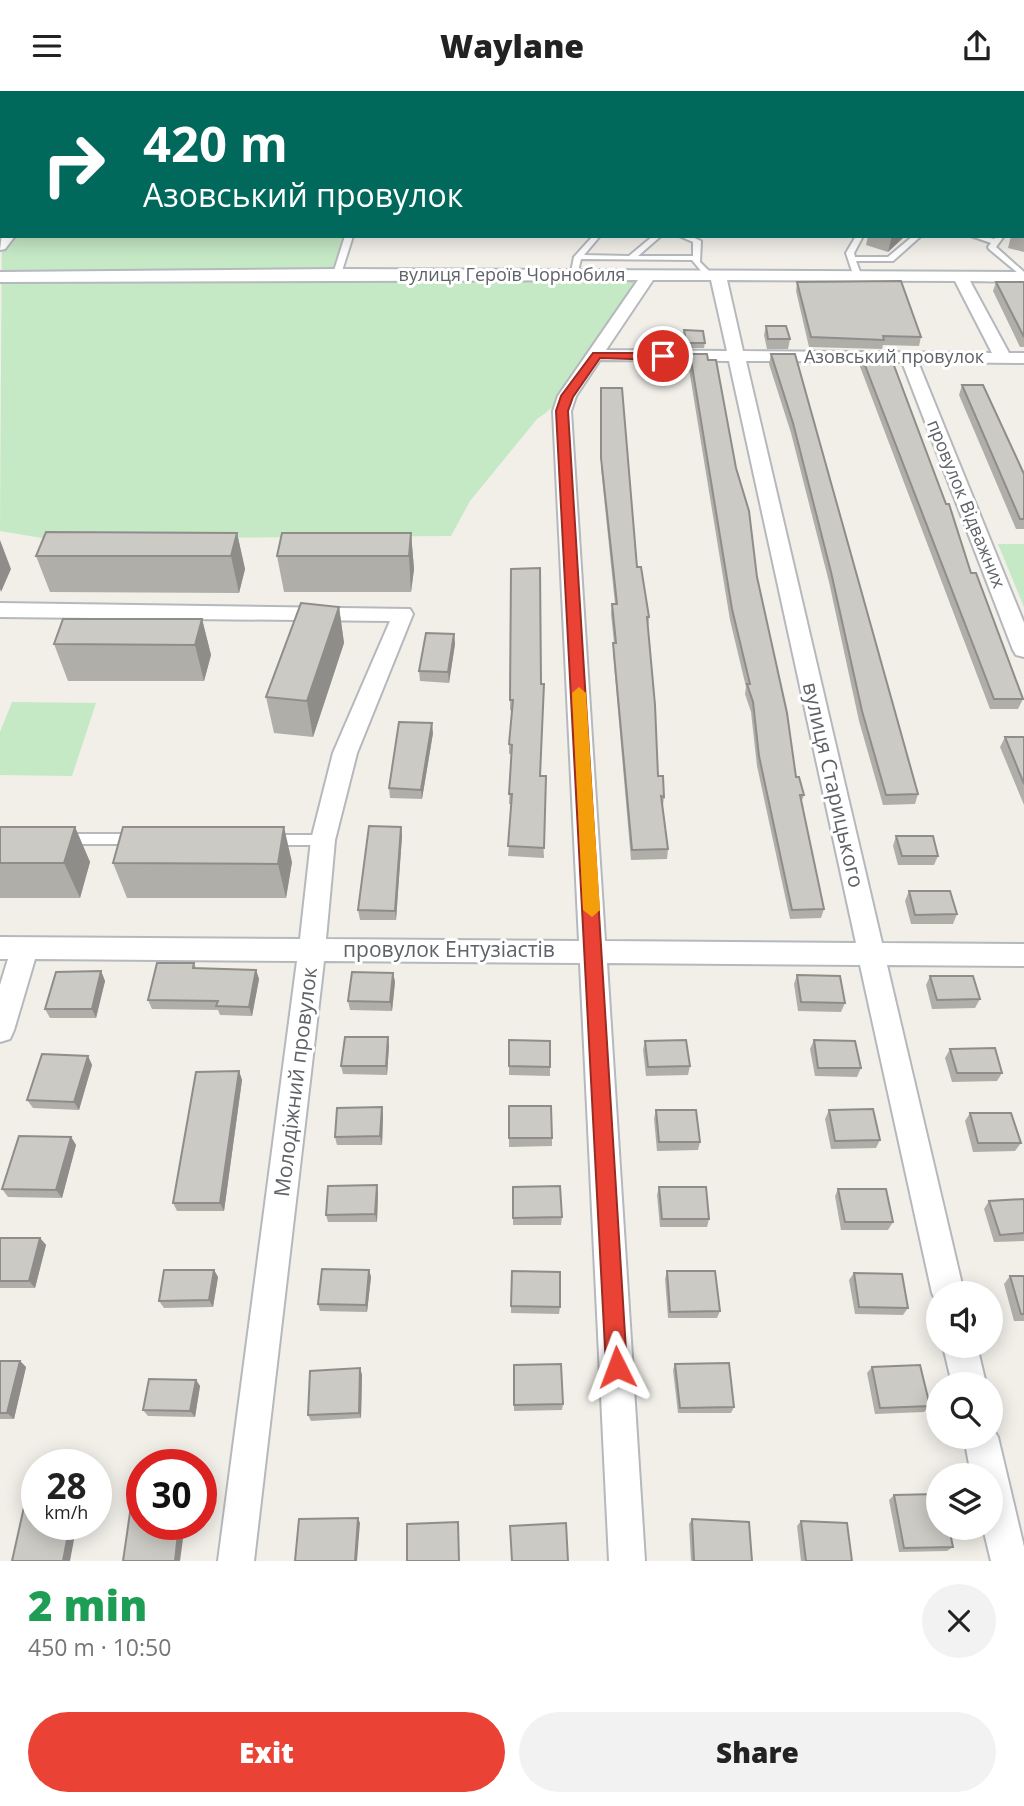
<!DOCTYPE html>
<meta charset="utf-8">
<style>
body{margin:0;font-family:"Open Sans",sans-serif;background:#f2f2f2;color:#222;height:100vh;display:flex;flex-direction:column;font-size:26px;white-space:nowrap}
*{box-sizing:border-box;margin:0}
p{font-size:23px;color:#767676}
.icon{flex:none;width:38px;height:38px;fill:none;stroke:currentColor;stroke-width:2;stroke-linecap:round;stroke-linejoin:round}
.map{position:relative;height:1470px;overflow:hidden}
.side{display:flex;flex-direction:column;background:#fff;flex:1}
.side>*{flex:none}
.guide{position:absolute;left:0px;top:0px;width:1026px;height:147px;box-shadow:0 4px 18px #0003;background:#00695c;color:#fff;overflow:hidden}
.controls{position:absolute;left:926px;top:1190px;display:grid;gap:14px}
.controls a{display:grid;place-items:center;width:77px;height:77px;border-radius:50%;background:#fff;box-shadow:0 4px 18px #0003;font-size:35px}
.speed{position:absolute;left:21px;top:1358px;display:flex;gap:14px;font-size:35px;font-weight:700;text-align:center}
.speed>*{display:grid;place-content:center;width:91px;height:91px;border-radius:50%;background:#fff;box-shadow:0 4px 18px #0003;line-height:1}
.speed small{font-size:18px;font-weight:400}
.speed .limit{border:10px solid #d22;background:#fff;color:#111}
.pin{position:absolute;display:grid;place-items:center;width:60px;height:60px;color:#fff;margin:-30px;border:4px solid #fff;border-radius:50%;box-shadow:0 2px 7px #0007}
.me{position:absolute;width:77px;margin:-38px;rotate:357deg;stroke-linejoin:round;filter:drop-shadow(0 0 5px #0008)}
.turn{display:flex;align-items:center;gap:24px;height:147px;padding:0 28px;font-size:32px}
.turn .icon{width:91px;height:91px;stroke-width:2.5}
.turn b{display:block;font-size:49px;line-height:60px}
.round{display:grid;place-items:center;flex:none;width:74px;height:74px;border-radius:37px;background:#f2f2f2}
.headline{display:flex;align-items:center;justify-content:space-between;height:119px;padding:0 28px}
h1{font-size:42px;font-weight:800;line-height:52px;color:#1e9e55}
.action{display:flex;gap:14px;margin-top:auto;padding:14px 28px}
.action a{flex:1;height:80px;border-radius:42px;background:#ea4335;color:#fff;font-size:28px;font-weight:800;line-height:80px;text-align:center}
.action a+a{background:#f2f2f2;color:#222}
header{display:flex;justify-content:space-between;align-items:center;height:91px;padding:0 28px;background:#fff;font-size:32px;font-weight:800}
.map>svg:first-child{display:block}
.green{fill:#c5e8c5}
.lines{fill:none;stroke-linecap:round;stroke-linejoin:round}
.service-casing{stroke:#b5b8bc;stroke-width:4}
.minor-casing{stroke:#b5b8bc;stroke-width:4}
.tertiary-casing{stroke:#b5b8bc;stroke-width:3}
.service{fill:#fff;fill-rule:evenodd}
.minor{fill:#fff;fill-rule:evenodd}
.tertiary{fill:#fff;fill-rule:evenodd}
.wall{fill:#afaea9}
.shaded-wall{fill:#8f8d8a}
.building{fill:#cccac5;stroke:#8f8d8a;stroke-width:2}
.route{fill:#ea4335;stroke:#982c22;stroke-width:2}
.slow{fill:#f59e0b}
.labels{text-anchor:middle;stroke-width:6;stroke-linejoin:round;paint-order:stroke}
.far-street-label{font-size:18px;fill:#5f6368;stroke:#fff}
.street-label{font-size:21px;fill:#5f6368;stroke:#fff}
</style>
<header><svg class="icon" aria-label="menu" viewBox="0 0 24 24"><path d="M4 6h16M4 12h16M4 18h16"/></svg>Waylane<svg class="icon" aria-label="share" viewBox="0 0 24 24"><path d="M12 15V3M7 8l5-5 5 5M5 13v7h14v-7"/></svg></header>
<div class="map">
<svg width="1024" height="1470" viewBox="0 0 1024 1470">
<rect width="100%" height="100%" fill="#f1efe8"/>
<path class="green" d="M107,0H547V2H106Z
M2,117V145H349L337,183L642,189C615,228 576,304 537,328L470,410L451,445L48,448L0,440Z
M998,453H1024V516Z
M12,611L96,612L72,685L0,684V641Z"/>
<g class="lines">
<defs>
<path id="service" d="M808,0H814L815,2H809Z
M345,145H353L341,183L337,185L333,183Z
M593,145H600L584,164L629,165L653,145H661L638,165H693V151L679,145H690L701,150L700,171L714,185L707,187L692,169L581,168L577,184L570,186L574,166Z
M856,145H863L854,162L855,166H888L913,145H921L893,170H856L862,186L858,188L854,186L846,162Z
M971,145H983L994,148L997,145H1004L996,156L1024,181V187L989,158L988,156L991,152Z
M64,743H133L137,745L139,748L137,751L133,753H64L60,751L58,748L60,745Z
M271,744H323L327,746L329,749L327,752L323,754H271L267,752L265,749L267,746Z"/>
<path id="minor" d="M101,0H113L100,2Z
M0,67H2V75H0Z
M0,113H2L0,123Z
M2,143L15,145L5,158L0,159Z
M337,178L1024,181V191L970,190L1009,262H1024V272L918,271L1024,532V566L1016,564L1013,559L902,271L746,270L882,852L1024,853V875L887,874L964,1202H938V1214L932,1202L860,874L607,872L645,1470H609L580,872L324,870L254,1470H218L297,870L35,868L14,939L10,948L0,951V894L8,868H0V846L300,848L311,749L333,662L390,530L0,526V512L410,518L413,523L357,662L335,749L326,848L579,850L553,320L558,305L638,189L0,191V181ZM653,189H711L727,260L606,259ZM727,189L955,190L992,262L743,260ZM600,269L729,270L856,852L605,850L571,320L576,305Z
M943,1255H977L986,1293H952Z
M990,1333L998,1346L1024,1456V1470H991L983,1437H990V1384H971L964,1346H990Z"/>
<path id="tertiary" d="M1014,0H1024V6V2Z"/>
</defs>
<use href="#service" class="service-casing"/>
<use href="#minor" class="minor-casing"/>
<use href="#tertiary" class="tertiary-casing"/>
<use href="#service" class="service"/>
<use href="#minor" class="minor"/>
<use href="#tertiary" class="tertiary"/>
</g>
<path class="wall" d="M943,0H1010L1009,2H944Z
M1024,131V161L1008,157L1011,145H1024Z
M868,145H905L888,161L866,154Z
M797,191L921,246L919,255L883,254L882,258L809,256L796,200Z
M996,191H1024V256H1020L993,200Z
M766,235L790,248L788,258H767L764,244Z
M684,239L705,252L704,257H686L684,244Z
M690,263L708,269L736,377L796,686L804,704L801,712L824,818L821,827L790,828L757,675L751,621L745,603L746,596L730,529L688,272Z
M771,263L918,703L915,713L883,714L859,630L829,491L791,342L769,273Z
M861,264L971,482L1023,608L1018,618H990L859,273Z
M962,294L1024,383V438H1016L959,304Z
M601,297L637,476L649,526L648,536L658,685L664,706L663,715L668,758L667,768L631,769L613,562V552H614L611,523L612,513H615L601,377Z
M237,442L245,478L239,502L50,501L36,465Z
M411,442L414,478L411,501H284L277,465Z
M511,478L540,685L544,767L508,765L512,713H509L511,663H509V653L512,620L510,619Z
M339,516L344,552L313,646L274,642L266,606Z
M202,528L211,564L204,590H68L54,553Z
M454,543L455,553L449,592L420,590L419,580Z
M433,642L422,708L390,707L389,697Z
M1005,646H1024V714L1000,656Z
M0,736H75L90,771L80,807H0Z
M401,736L402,745L396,829H360L358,819Z
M896,745L938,765L934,774H898L893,755Z
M292,771L286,807H127L113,772Z
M909,800L957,823L953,833H911L905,810Z
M194,872L196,877L256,879L259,888L252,925L220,924L218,919L152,918L148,909Z
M101,880L105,890L96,927H50L45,918Z
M393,882L395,891L392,920L350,919L348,910Z
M797,884L845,912L841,921L798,920L794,893Z
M930,885L980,908L975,917L932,918L926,894Z
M388,946L389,955L387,984L343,983L341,975Z
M509,949L550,950V985L509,984Z
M814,949L861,977L857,986L815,985L810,958Z
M645,950L690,975L688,984L646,985L643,959Z
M950,958L1002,982L997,990L952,991L945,967Z
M88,965L92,974L79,1019L33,1017L27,1009Z
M239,980L242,989L224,1120H177L173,1112Z
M509,1015L552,1047V1055L509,1056Z
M382,1016L383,1025L382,1054H337L335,1046Z
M656,1019L700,1051L698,1059L657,1060L654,1028Z
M829,1019L880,1049L876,1057L831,1058L825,1028Z
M970,1022L1021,1052L1015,1060L973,1061L965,1030Z
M71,1046L76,1054L62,1107L8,1106L2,1098Z
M377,1094L378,1102L377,1131H328L326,1124Z
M513,1096L562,1126L561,1134H513Z
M659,1096L709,1128L707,1136H660L657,1104Z
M838,1098L893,1131L888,1139H841L835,1105Z
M1024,1108V1150L994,1151L984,1118L989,1110Z
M0,1147H40L46,1154L35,1197H0Z
M214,1179L218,1186L213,1216L164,1217L159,1210Z
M369,1179L371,1186L367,1221L320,1220L318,1213Z
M667,1180L720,1220L717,1227H668L665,1188Z
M854,1182L908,1217L903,1224L855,1223L849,1189Z
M1010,1185H1024V1230H1014L1004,1193Z
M511,1215L560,1216L559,1223L511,1222Z
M0,1270H20L26,1276L14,1328H0Z
M675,1273L734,1316L731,1322H678L673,1279Z
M514,1274L563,1313L562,1319L514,1320Z
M872,1276L930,1315L924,1321L875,1323L867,1282Z
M360,1277L362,1284L361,1327L311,1330L308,1324Z
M196,1289L200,1295L195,1326L148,1325L143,1319Z
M894,1404L953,1456L947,1460L899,1461L889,1409Z
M692,1428L752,1470H691L689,1433Z
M801,1430L852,1470H801L797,1435Z"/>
<path class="shaded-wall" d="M892,145H905L888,161Z
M237,442L245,478L239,502L231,465Z
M411,442L414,478L411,501L409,465Z
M0,449L11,478L1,501L0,498Z
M339,516L344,552L313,646L307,610Z
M202,528L211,564L204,590L195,554Z
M454,543L455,553L449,592L448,581Z
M432,632L433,642L422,708L421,699Z
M75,736L90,771L80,807L64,772Z
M284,736L292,771L286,807L278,773Z
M401,736L402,745L396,829L395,820Z
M256,879L259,888L252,925L249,916Z
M101,880L105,890L96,927L92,918Z
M393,882L395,891L392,920L390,911Z
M388,946L389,955L387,984L386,975Z
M88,965L92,974L79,1019L74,1011Z
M239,980L242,989L224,1120L220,1112Z
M382,1016L383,1025L382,1054L380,1045Z
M71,1046L76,1054L62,1107L56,1099Z
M377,1094L378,1102L377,1131L375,1123Z
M40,1147L46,1154L35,1197L29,1190Z
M214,1179L218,1186L213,1216L209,1209Z
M369,1179L371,1186L367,1221L366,1214Z
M20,1270L26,1276L14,1328L7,1322Z
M360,1277L362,1284L361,1327L359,1322Z
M196,1289L200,1295L195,1326L190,1320Z
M358,1427L360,1432L357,1470H355Z
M70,1433H77L70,1470H63Z
M179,1433H185L180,1470H175Z"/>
<path class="building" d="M0,0H63L62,2H2V54L0,53Z
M630,0H721L722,2H630Z
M983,0H1005L1006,2H984Z
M901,190L921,246L883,245L884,249L811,246L797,191Z
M996,191H1024V246Z
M766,235H786L790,248H768Z
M684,239L703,240L705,252H686Z
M690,263H707L708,269H716L736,377L749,420L757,486L787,622L796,686H799L804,704H800L824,818L792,819L759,665L753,611L747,593H750L732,518Z
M771,263H795L918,703L886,704L862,620L831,481L793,332Z
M861,264H890L946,413H949L971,482H976L1023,608H994Z
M962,294H983L1024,383V428H1020Z
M601,297H622L637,476H641L649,526H647L655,614L658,685H663L664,706L661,705L668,758L632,759L613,552H616L612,513H617L601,367Z
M46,441L237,442L231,465H36Z
M282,442H411L409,465H277Z
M540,477L541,593H544L540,685H546L544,757L508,755L512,703H509L512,654L509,653L513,609H510L511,478Z
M301,512L339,516L307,610L266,606Z
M63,528H202L195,554L54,553Z
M426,542L454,543L448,581L419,580Z
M399,631L432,632L421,699L389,697Z
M1005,646H1024V693Z
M369,735L401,736L395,820L358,819Z
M0,736H75L64,772H0Z
M123,736H284L278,773L113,772Z
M896,745H933L938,765H902Z
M909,800H950L957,823L915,824Z
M157,872H194L193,877L256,879L249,916L216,915L218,910L148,909Z
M101,880L92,918H45L56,881Z
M352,881L393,882L390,911L348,910Z
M797,884L840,885L845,912L801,911Z
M930,885H973L980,908L937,909Z
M345,946H388L386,975H341Z
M509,949L550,950V976L509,975Z
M686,949L690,975L648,976L645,950Z
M814,949L855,950L861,977H818Z
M995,957L1002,982H957L950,958Z
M42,963L88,965L74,1011L27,1009Z
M239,980L220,1112H173L196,981Z
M509,1015H551L552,1047H509Z
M382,1016L380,1045L335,1046L337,1017Z
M873,1018L880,1049L835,1050L829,1019Z
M656,1019H696L700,1051H659Z
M970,1022H1011L1021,1052H978Z
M19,1045L71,1046L56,1099L2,1098Z
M377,1094L375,1123L326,1124L328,1095Z
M560,1095L562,1126L513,1127V1096Z
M659,1096H706L709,1128H662Z
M838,1098H886L893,1131H845Z
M1024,1108V1142L1000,1144L989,1110Z
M0,1147H40L29,1190H0Z
M322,1178L369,1179L366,1214L318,1213Z
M164,1179H214L209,1209L159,1210Z
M512,1180L560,1181V1216L511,1215Z
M667,1180H715L720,1220L670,1221Z
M854,1182L902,1183L908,1217L859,1216Z
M1010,1185H1024V1223H1021Z
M0,1270H20L7,1322H0Z
M729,1272L734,1316L680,1317L675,1273Z
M561,1273L563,1313L514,1314V1274Z
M920,1274L930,1315L880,1317L872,1276Z
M360,1277L359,1322L308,1324L310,1280Z
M149,1288L196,1289L190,1320L143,1319Z
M938,1403V1437H949L953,1456L904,1457L894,1404Z
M132,1408H142V1433H179L175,1470H123Z
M24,1416H37V1433H70L63,1470H12Z
M358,1427L355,1470H295L299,1428Z
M692,1428L749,1431L752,1470H694Z
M801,1430L847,1432L852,1470H806Z
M458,1431L459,1470H407V1433Z
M566,1432L568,1470H512L510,1435Z"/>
<path class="route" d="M593,262H663L668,265L663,269L600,267L573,306L568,320L627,1276L624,1284L617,1287L609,1284L606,1276L556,320L561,305Z"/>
<path class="slow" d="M579,596L586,602L600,819L592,826L583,819L572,602Z"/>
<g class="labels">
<g class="far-street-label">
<text x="512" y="190">вулиця Героїв Чорнобиля</text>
<text x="894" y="272">Азовський провулок</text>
<text transform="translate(966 413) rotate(68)" y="6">провулок Відважних</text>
</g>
<g class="street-label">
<text transform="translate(833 694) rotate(77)" y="7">вулиця Старицького</text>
<text x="449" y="866">провулок Ентузіастів</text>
<text transform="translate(296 991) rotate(-83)" y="7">Молодіжний провулок</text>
</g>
</g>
</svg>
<div class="controls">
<a><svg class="icon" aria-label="sound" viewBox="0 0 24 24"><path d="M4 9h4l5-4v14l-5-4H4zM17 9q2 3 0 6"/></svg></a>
<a><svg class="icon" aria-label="search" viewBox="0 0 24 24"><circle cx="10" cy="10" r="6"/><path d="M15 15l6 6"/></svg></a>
<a><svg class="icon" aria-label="layers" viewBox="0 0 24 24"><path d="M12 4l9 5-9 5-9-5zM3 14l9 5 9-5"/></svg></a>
</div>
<div class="speed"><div>28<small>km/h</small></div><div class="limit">30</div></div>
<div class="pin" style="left:663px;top:265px;background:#d93025"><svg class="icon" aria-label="arrive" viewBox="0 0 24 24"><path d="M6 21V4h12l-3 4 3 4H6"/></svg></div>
<svg class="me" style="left:617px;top:1276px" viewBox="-20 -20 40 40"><path d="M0-17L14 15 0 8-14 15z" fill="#ea4335" stroke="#fff" stroke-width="4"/></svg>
<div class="guide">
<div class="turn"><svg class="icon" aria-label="right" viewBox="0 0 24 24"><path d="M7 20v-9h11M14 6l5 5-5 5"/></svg><div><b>420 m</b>Азовський провулок</div></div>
</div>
</div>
<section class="side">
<div class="headline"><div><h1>2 min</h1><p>450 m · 10:50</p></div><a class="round"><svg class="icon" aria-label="close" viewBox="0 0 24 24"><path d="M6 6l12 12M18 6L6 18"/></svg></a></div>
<div class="action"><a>Exit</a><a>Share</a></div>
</section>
